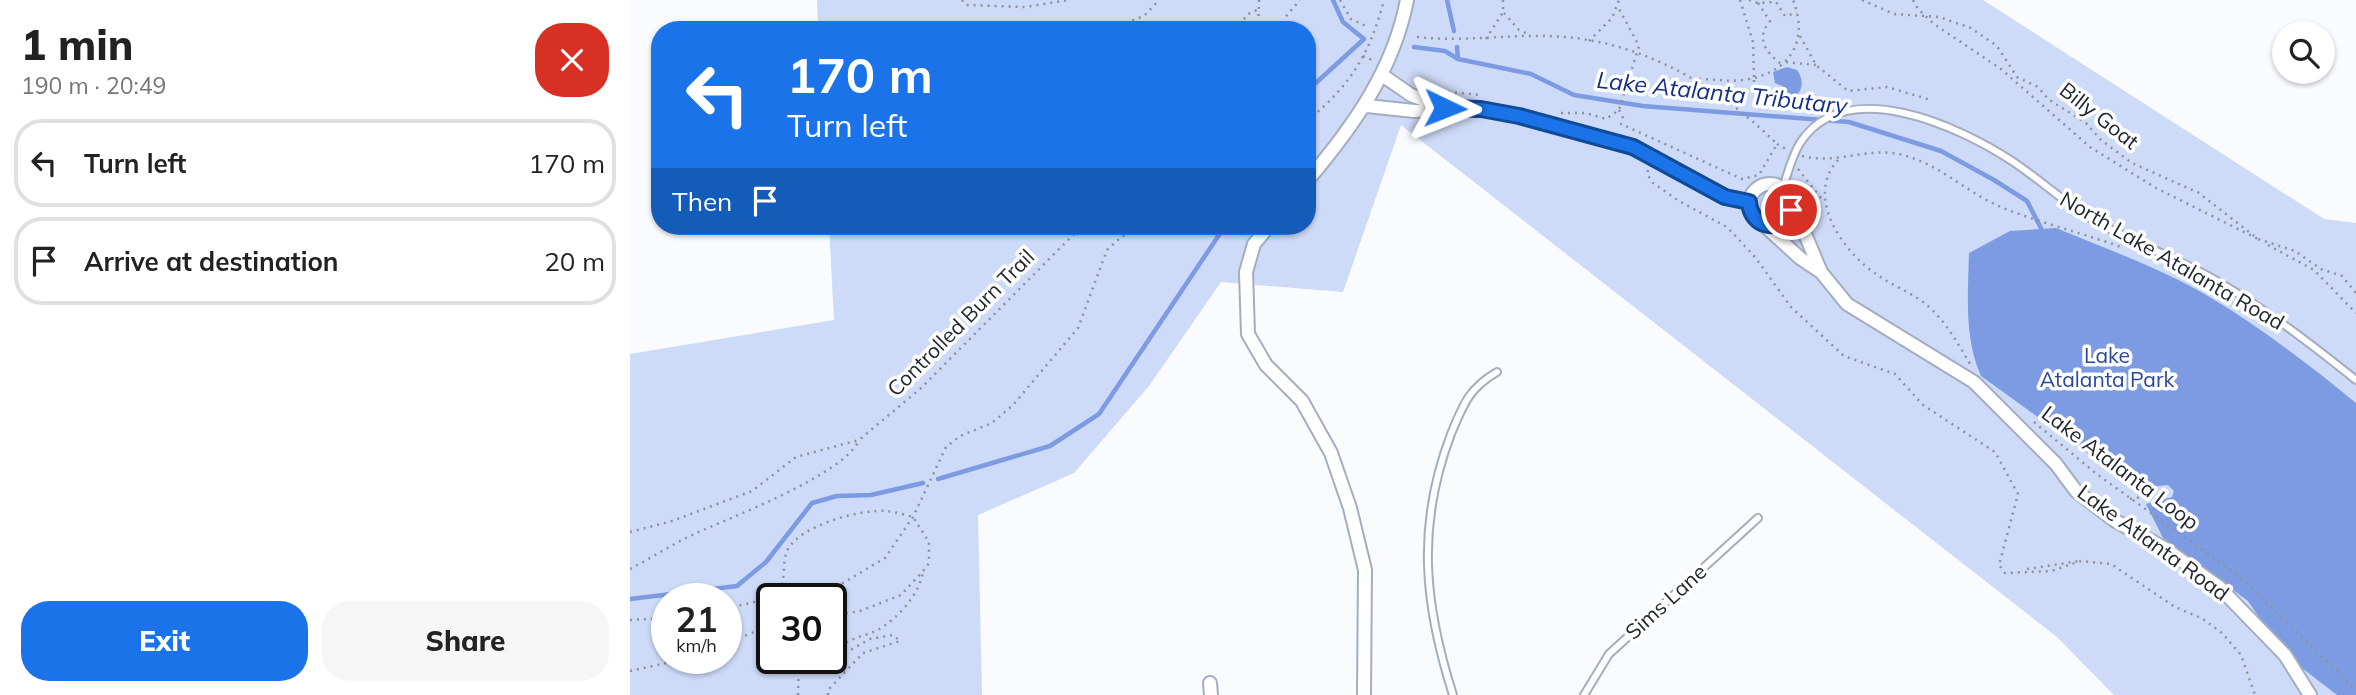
<!DOCTYPE html>
<meta charset="utf-8">
<style>
body{margin:0;font-family:Mulish,sans-serif;background:#f6f6f6;color:#222;height:100vh;display:flex;flex-direction:column;font-size:26px;white-space:nowrap}
*{box-sizing:border-box;margin:0}
p{font-size:23px;color:#767676}
.icon{flex:none;width:38px;height:38px;fill:none;stroke:currentColor;stroke-width:2;stroke-linecap:round;stroke-linejoin:round}
.map{position:relative;flex:1;overflow:hidden}
.sheet{display:flex;flex-direction:column;background:#fff;width:630px}
.sheet>*{flex:none}
.hud{position:absolute;left:21px;top:21px;width:665px;height:214px;border-radius:28px;box-shadow:0 2px 5px #0004;background:#1a73e8;color:#fff;overflow:hidden}
.controls{position:absolute;left:1642px;top:21px;display:grid;gap:14px}
.controls a{display:grid;place-items:center;width:63px;height:63px;border-radius:50%;background:#fff;box-shadow:0 2px 5px #0004;font-size:35px}
.speed{position:absolute;left:21px;top:583px;display:flex;gap:14px;font-size:35px;font-weight:700;text-align:center}
.speed>*{display:grid;place-content:center;width:91px;height:91px;border-radius:50%;background:#fff;box-shadow:0 2px 5px #0004;line-height:1}
.speed small{font-size:18px;font-weight:400}
.speed .limit{border:4px solid #111;border-radius:10px;background:#fff;color:#111}
.pin{position:absolute;display:grid;place-items:center;width:60px;height:60px;color:#fff;margin:-30px;border:4px solid #fff;border-radius:50%;box-shadow:0 2px 7px #0007}
.me{position:absolute;width:77px;margin:-38px;rotate:92deg;stroke-linejoin:round;filter:drop-shadow(0 0 5px #0008)}
.turn{display:flex;align-items:center;gap:24px;height:147px;padding:0 21px;font-size:32px}
.turn .icon{width:91px;height:91px;stroke-width:2.5}
.turn b{display:block;font-size:49px;line-height:60px}
.then{display:flex;align-items:center;height:66px;padding:0 21px;background:#0003;gap:14px;font-size:26px}
.round{display:grid;place-items:center;flex:none;width:74px;height:74px;border-radius:28px;background:#f6f6f6}
.headline{display:flex;align-items:center;justify-content:space-between;height:119px;padding:0 21px}
h1{font-size:42px;font-weight:800;line-height:52px}
.primary-button{display:flex;gap:14px;margin-top:auto;padding:14px 21px}
.primary-button a{flex:1;height:80px;border-radius:28px;background:#1a73e8;color:#fff;font-size:28px;font-weight:800;line-height:80px;text-align:center}
.primary-button a+a{background:#f6f6f6;color:#222}
ul{padding:0;list-style:none}
li{display:flex;align-items:center;gap:21px;height:88px;margin:0 14px 10px;padding:0 7px;border:4px solid #e0e0e0;border-radius:28px}
li div{flex:1}
li b{display:block;font-size:26px}
li em{font-style:normal}
main{display:flex;flex:1;min-height:0}
.map>svg:first-child{display:block}
.green{fill:#cddaf8;fill-rule:evenodd}
.water{fill:#7c9be2}
.lines{fill:none;stroke-linecap:round;stroke-linejoin:round}
.stream{stroke:#7c9be2;stroke-width:4.5}
.service-casing{stroke:#a4adc0;stroke-width:10}
.minor-casing{stroke:#a4adc0;stroke-width:16}
.path{stroke:#8f9298;stroke-width:2.5;stroke-dasharray:2 5;stroke-linecap:butt}
.service{stroke:#fff;stroke-width:6}
.minor{stroke:#fff;stroke-width:12}
.route-casing{stroke:#114b97;stroke-width:18}
.route{stroke:#1a73e8;stroke-width:12}
.labels{text-anchor:middle;stroke-width:7;stroke-linejoin:round;paint-order:stroke}
.street-label{font-size:21px;fill:#22262d;stroke:#fff}
.park-label{font-size:21px;fill:#2a489b;stroke:#fff}
.water-label{font-size:23px;font-style:italic;fill:#162f80;stroke:#fff}
</style>
<main>
<section class="sheet">
<div class="headline"><div><h1>1 min</h1><p>190 m · 20:49</p></div><a class="round" style="background:#d93025;color:#fff"><svg class="icon" aria-label="close" viewBox="0 0 24 24"><path d="M6 6l12 12M18 6L6 18"/></svg></a></div>
<ul>
<li><svg class="icon" aria-label="left" viewBox="0 0 24 24"><path d="M17 20v-9H6M10 6l-5 5 5 5"/></svg><div><b>Turn left</b></div><em>170 m</em></li>
<li><svg class="icon" aria-label="arrive" viewBox="0 0 24 24"><path d="M6 21V4h12l-3 4 3 4H6"/></svg><div><b>Arrive at destination</b></div><em>20 m</em></li>
</ul>
<div class="primary-button"><a>Exit</a><a>Share</a></div>
</section>
<div class="map">
<svg width="1726" height="695" viewBox="0 0 1726 695">
<rect width="100%" height="100%" fill="#f9fbff"/>
<path class="green" d="M187,0H1353L1694,219L1726,223V695H1484L1427,637L771,125L713,292L591,282L519,386L444,473L348,515L352,695H0V354L204,320L199,226H677V30H188ZM37,598H96V658H37ZM142,598H201V658H142Z"/>
<path class="water" d="M1157,67L1167,70C1175,81 1173,94 1160,99L1152,86L1145,83L1143,72Z
M1426,228C1477,249 1530,268 1578,296C1630,327 1680,365 1726,403V695H1707L1655,655L1618,601L1533,538L1516,504L1542,497L1544,491L1538,485L1506,488L1351,376C1334,338 1338,295 1339,253L1380,231Z"/>
<g class="lines">
<path class="stream" d="M817,0L824,31
M784,47L815,51L828,59L901,74L944,95L1013,106L1219,122L1311,151L1364,180L1397,201L1414,234
M827,47L828,59
M677,91L734,39L713,22L703,0
M308,479L420,446L469,414L595,226
M0,599L107,586L136,562L182,503L207,496L241,495L293,483"/>
<defs>
<path id="service" d="M1153,187C1158,173 1162,156 1170,143C1216,73 1330,127 1382,161C1412,181 1437,205 1468,223C1507,244 1549,259 1587,281C1637,310 1681,344 1726,380
M823,695C794,604 786,526 821,434C833,405 839,388 867,372
M954,695L979,654L1128,518"/>
<path id="minor" d="M752,75L781,95L811,106
M737,106L784,111L851,109L889,116L1003,147L1095,197L1119,202
M677,181C723,127 763,71 777,0
M1119 205a21 21 0 1 1 42 0a21 21 0 1 1-42 0Z
M1162,203L1191,272L1217,304L1344,382L1426,464L1446,491L1484,520L1534,548L1589,587L1655,655L1680,695
M1134,225L1170,258L1191,272
M639,226L624,244L616,272L618,334L636,365L672,401L701,453L720,508L735,570L734,695
M580,683L581,695"/>
</defs>
<use href="#service" class="service-casing"/>
<use href="#minor" class="minor-casing"/>
<path class="path" d="M332,0L336,5L395,7L438,0
M710,0L721,19L736,26
M1110,0L1123,42L1124,77
M1119,0L1128,3L1146,2L1155,16L1167,13
M1232,0L1264,14L1309,17L1341,28L1367,46L1387,77L1408,87L1418,99L1456,123L1471,140L1502,163L1569,193L1628,239L1665,251L1691,269L1712,276L1726,293
M1283,0L1288,9L1304,24L1371,69L1460,147L1526,188L1628,239
M1128,3L1140,21C1125,39 1136,52 1152,65
M874,13L889,30L900,35
M476,30L514,16L529,0
M605,30L618,14L627,10
M628,30L629,0
M653,30L657,15L670,0
M1170,36L1186,65L1218,91L1257,87L1301,100
M787,37C830,42 872,35 915,36C1004,37 1084,82 1146,143
M856,39L873,12V0
M959,41L982,18L989,0
M733,56L744,61
M1156,62L1186,65
M1069,79C1084,79 1098,82 1113,80C1158,74 1180,43 1163,0
M1124,80V86
M811,91L850,95
M989,110L993,118L991,124L1112,179L1129,175L1147,144
M931,113H956L976,119L989,110L1009,46L988,7
M677,121C720,86 740,54 754,0
M1147,144L1156,149
M1172,156C1207,165 1239,146 1273,155C1311,165 1337,193 1373,208C1411,223 1452,233 1491,247
M1208,160C1174,197 1213,253 1249,276C1265,287 1285,294 1299,307C1317,323 1328,344 1340,364
M1168,169L1194,202
M1018,170L1017,174L1023,183L1049,201L1097,227L1125,257L1161,307L1214,356L1265,374L1293,405L1365,452L1388,494L1369,565L1375,573L1421,571L1451,561L1481,564L1545,607L1573,619L1592,633L1611,655L1625,695
M1638,245L1684,270L1726,313
M1560,279L1612,309
M1404,422L1468,475L1613,579L1726,690
M1500,499L1537,493
M0,532L42,521L122,491L166,457L229,440L290,389L452,226
M0,569C21,558 41,545 62,535C99,518 214,475 229,440
M1397,569L1449,561
M188,598L255,558L283,517L316,447L330,436L362,423L383,405L448,328L477,250L490,238L510,226
M96,609C111,604 137,602 148,591C157,581 151,562 158,549C172,525 230,509 257,511C266,512 275,515 283,517L299,542V563L293,571L271,595L230,611L213,614L201,621
M0,620L37,618
M96,644L142,624
M0,671L60,658
M168,695L169,658
M198,695V690L233,653L270,641L263,635L240,639L215,653L208,651C218,636 237,637 251,628C270,616 290,593 293,571"/>
<use href="#service" class="service"/>
<use href="#minor" class="minor"/>
</g>
<g class="lines">
<defs>
<path id="route" d="M815,108L851,109L889,116L1003,147L1095,197L1119,202C1121,228 1151,234 1161,210"/>
</defs>
<use href="#route" class="route-casing"/>
<use href="#route" class="route"/>
</g>
<g class="labels">
<g class="street-label">
<text transform="translate(1469 116) rotate(38)" y="7">Billy Goat</text>
<text transform="translate(1542 261) rotate(30)" y="7">North Lake Atalanta Road</text>
<text transform="translate(331 323) rotate(-45)" y="7">Controlled Burn Trail</text>
<text transform="translate(1490 468) rotate(37)" y="7">Lake Atalanta Loop</text>
<text transform="translate(1523 543) rotate(36)" y="7">Lake Atlanta Road</text>
<text transform="translate(1036 602) rotate(-42)" y="7">Sims Lane</text>
</g>
<g class="park-label">
<text x="1477" y="363">Lake<tspan x="1477" dy="24">Atalanta Park</tspan></text>
</g>
<g class="water-label">
<text transform="translate(1092 93) rotate(6)" y="8">Lake Atalanta Tributary</text>
</g>
</g>
</svg>
<div class="controls">
<a><svg class="icon" aria-label="search" viewBox="0 0 24 24"><circle cx="10" cy="10" r="6"/><path d="M15 15l6 6"/></svg></a>
</div>
<div class="speed"><div>21<small>km/h</small></div><div class="limit">30</div></div>
<div class="pin" style="left:1161px;top:210px;background:#d93025"><svg class="icon" aria-label="arrive" viewBox="0 0 24 24"><path d="M6 21V4h12l-3 4 3 4H6"/></svg></div>
<svg class="me" style="left:815px;top:108px" viewBox="-20 -20 40 40"><path d="M0-17L14 15 0 8-14 15z" fill="#1a73e8" stroke="#fff" stroke-width="4"/></svg>
<div class="hud">
<div class="turn"><svg class="icon" aria-label="left" viewBox="0 0 24 24"><path d="M17 20v-9H6M10 6l-5 5 5 5"/></svg><div><b>170 m</b>Turn left</div></div>
<div class="then">Then<svg class="icon" aria-label="arrive" viewBox="0 0 24 24"><path d="M6 21V4h12l-3 4 3 4H6"/></svg></div>
</div>
</div>
</main>
